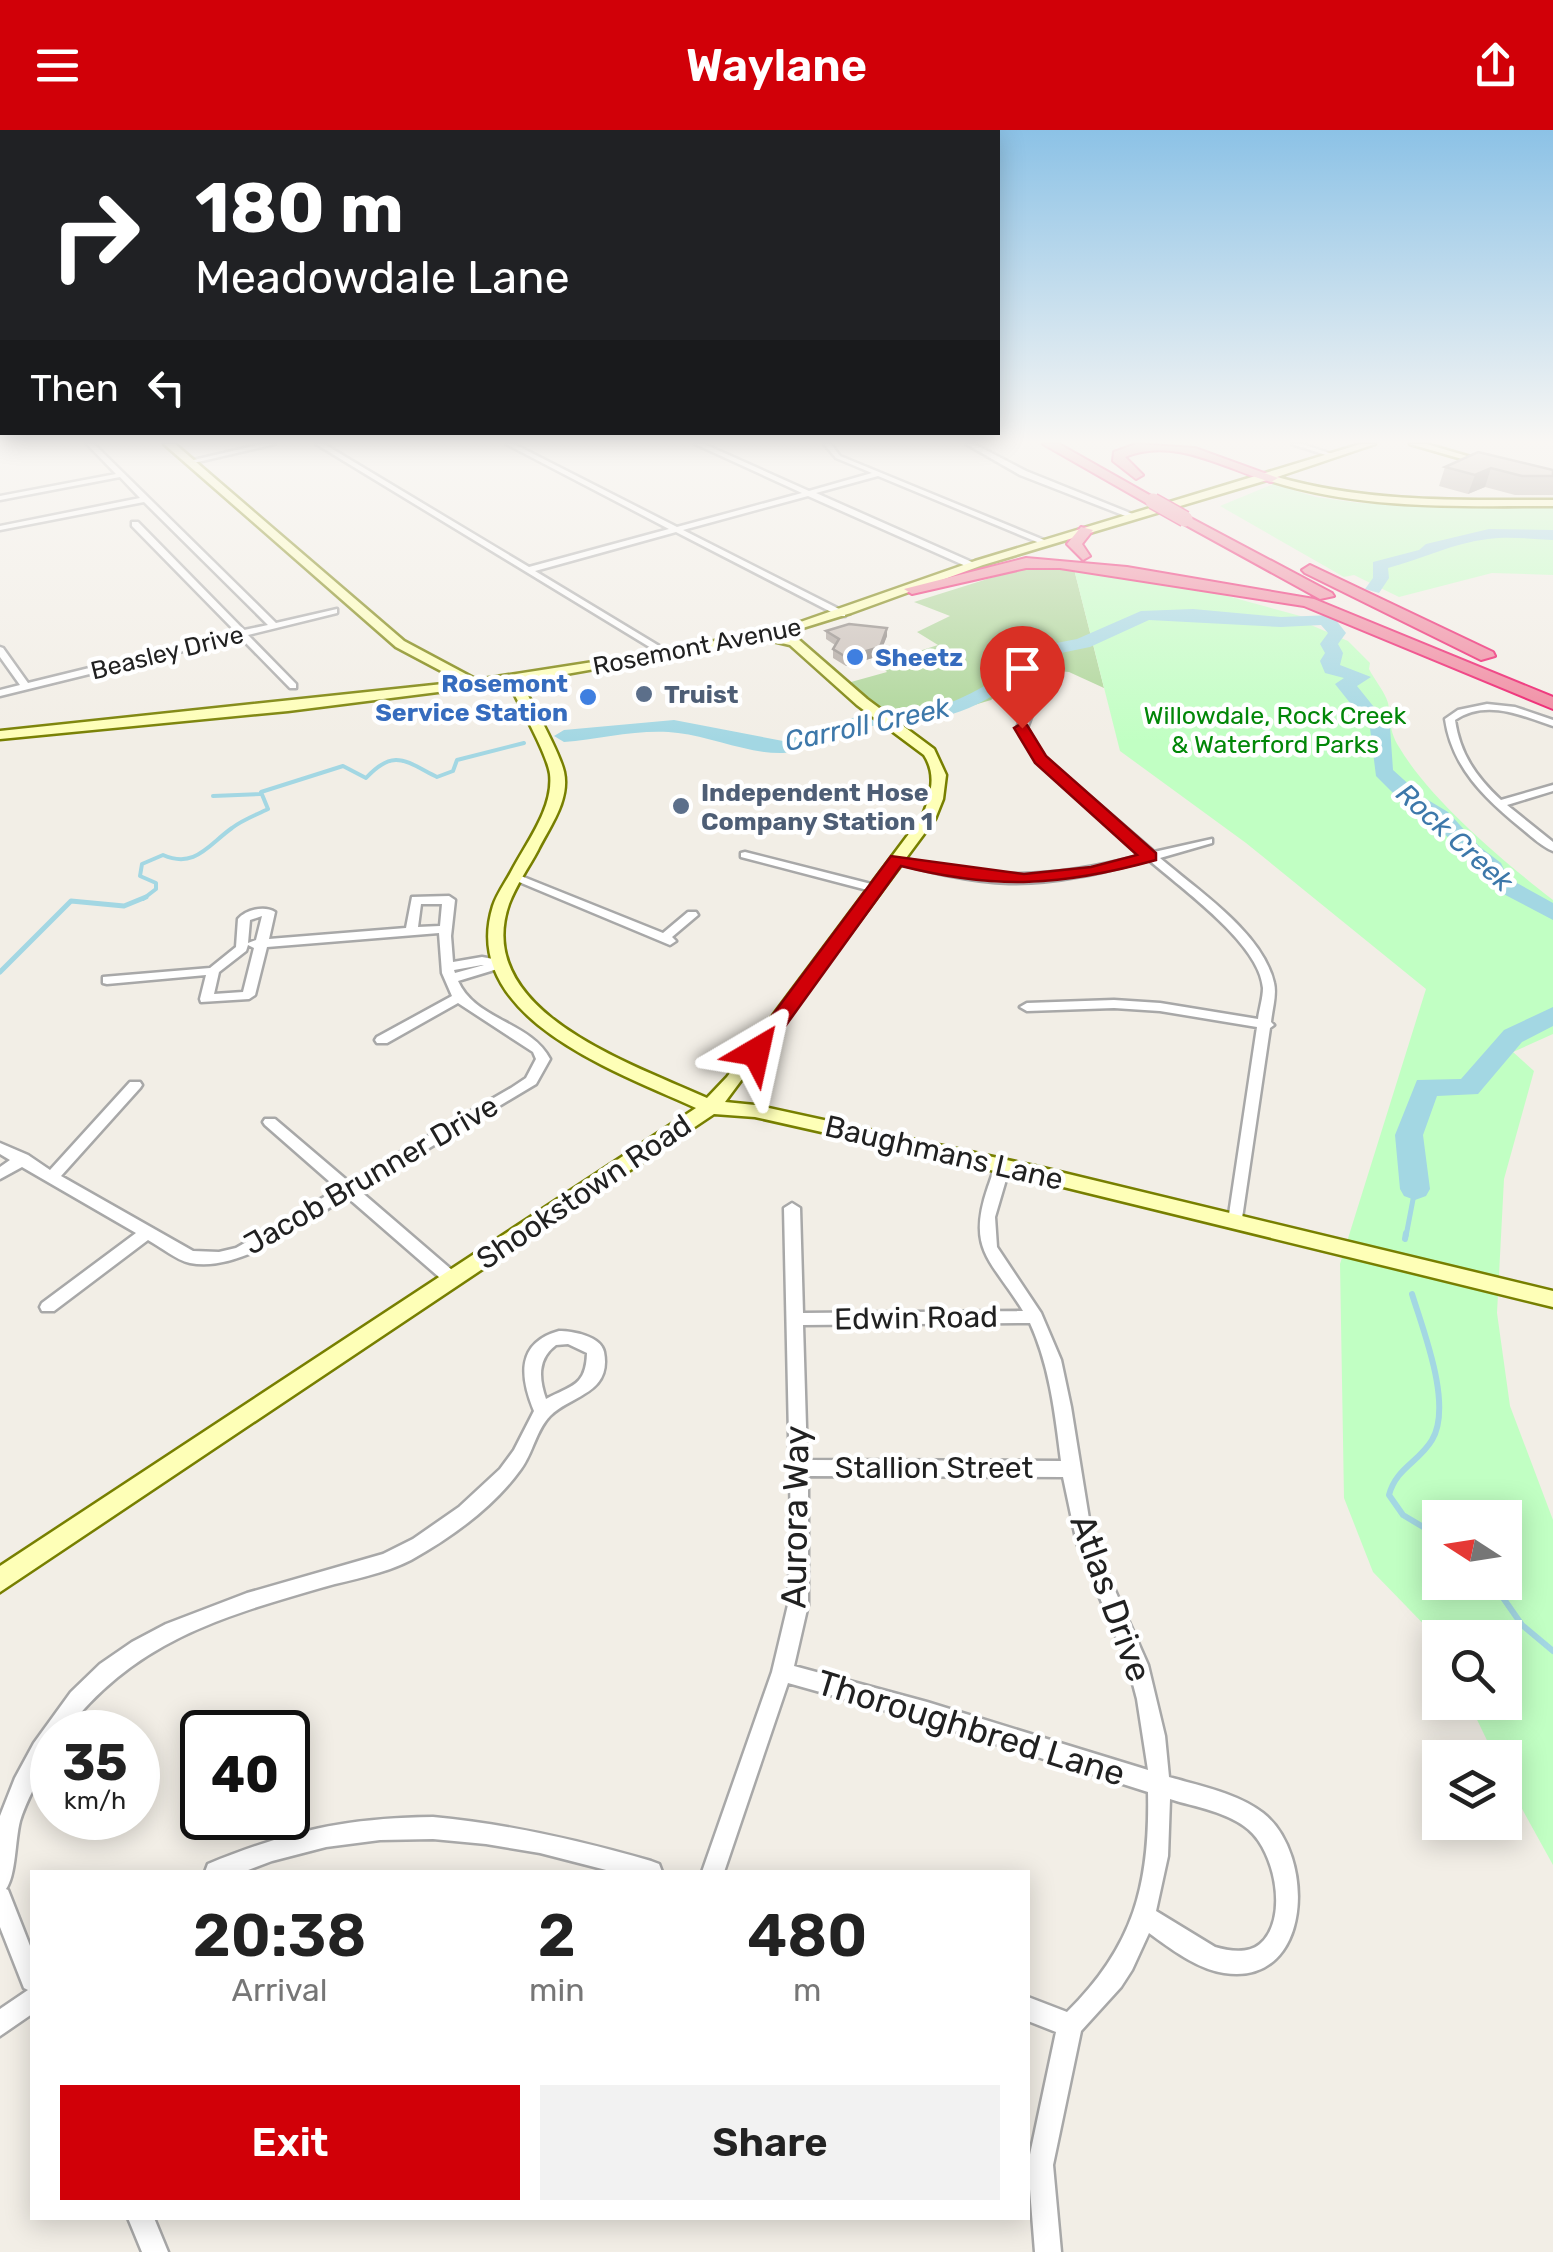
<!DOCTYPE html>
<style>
body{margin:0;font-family:Rubik,sans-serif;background:#f2f2f2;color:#222;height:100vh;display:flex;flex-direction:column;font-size:38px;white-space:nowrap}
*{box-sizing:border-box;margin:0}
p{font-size:32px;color:#767676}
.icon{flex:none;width:55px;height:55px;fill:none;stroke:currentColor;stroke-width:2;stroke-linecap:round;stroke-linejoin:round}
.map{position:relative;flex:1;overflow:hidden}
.details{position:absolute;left:30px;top:1740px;width:1000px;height:350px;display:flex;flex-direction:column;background:#fff;border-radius:0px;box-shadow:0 5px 25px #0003}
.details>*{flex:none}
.top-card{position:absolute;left:0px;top:0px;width:1000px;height:305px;box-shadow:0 5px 25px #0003;background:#202124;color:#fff;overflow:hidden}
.needle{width:65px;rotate:282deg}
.tools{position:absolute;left:1422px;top:1370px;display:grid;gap:20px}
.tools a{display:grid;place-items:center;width:100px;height:100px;border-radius:0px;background:#fff;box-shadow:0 5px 25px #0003;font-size:50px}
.speed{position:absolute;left:30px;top:1580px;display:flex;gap:20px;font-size:50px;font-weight:700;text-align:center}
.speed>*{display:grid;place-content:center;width:130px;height:130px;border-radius:50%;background:#fff;box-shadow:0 5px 25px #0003;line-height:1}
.speed small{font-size:25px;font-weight:400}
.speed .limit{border:5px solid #111;border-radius:15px;background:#fff;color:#111}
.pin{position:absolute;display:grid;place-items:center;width:85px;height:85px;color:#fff;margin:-102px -42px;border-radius:50% 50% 50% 0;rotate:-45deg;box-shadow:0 0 10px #0007}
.pin .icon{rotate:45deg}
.me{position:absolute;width:110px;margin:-55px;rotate:36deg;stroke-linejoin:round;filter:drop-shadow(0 0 8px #0008)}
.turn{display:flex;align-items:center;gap:35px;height:210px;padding:0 30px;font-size:45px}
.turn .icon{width:130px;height:130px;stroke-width:2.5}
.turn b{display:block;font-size:70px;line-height:85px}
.then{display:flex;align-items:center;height:95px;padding:0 30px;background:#0003;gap:20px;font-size:38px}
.eta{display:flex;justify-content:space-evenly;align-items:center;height:170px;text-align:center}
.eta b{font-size:60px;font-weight:600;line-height:70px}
.button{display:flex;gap:20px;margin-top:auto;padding:20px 30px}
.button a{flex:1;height:115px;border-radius:0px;background:#d10008;color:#fff;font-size:40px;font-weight:600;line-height:115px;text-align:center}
.button a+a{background:#f2f2f2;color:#222}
header{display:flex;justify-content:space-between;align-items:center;height:130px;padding:0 30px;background:#d10008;color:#fff;font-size:45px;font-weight:600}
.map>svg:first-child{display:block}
.forest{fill:#acd597}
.park{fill:#c1ffc3;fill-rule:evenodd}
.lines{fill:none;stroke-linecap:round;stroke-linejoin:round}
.stream-far2{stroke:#a3d7e3;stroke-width:4}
.stream-far1{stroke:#a3d7e3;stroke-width:5}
.stream{stroke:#a3d7e3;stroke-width:6}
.river{fill:#a3d7e3;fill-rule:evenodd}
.street-casing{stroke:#a8a8a8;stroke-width:5}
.secondary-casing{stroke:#777f00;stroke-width:5}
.highway-casing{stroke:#ed1769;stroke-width:4}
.street{fill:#fff;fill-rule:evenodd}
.secondary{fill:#feffb7;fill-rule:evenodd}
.highway{fill:#f0879f;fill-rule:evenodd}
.highway-bridge-casing{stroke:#ed1769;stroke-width:18;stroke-linecap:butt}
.highway-bridge{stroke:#f0879f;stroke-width:15}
.wall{fill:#aea59f}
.shaded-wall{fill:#8d8682}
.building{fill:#cac0b9;stroke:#8d8682;stroke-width:2.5}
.route{fill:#d10008;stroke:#880005;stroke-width:2.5}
.shop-dot{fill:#3f7fe0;stroke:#fff;stroke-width:4}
.service-dot{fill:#5c6f8a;stroke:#fff;stroke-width:4}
.labels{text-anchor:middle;stroke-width:9;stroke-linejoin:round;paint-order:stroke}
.far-street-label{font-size:25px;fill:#212121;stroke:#fff}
.far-shop-label{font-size:25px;font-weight:bold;fill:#366cbe;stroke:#fff;text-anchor:start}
.far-service-label{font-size:25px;font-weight:bold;fill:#4e5e75;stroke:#fff;text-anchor:start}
.far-park-label{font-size:25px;fill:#028708;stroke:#fff}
.far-water-label{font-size:28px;font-style:italic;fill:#3d78aa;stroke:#fff}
.street-label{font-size:30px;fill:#212121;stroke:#fff}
.near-street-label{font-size:35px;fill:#212121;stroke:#fff}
</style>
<header><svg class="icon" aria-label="menu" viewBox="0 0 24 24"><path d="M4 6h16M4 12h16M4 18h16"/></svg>Waylane<svg class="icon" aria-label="share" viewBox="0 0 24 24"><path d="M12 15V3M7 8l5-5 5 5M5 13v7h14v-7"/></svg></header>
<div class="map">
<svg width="1553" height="2122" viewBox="0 0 1553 2122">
<rect width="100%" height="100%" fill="#f2eee6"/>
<path class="forest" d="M1043,438L1074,439L1104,558L1069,542L1025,538L991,570L904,596L893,595L843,555L883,581L851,552L887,542L879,534L938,515L917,502L950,486L914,472L1016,440Z"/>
<path class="park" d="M1273,354L1316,367L1359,373L1553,377V445L1492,443L1399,467L1354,445L1344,447L1220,376Z
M1074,439L1169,450L1304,487V492L1348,511L1370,533L1369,539C1374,549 1385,562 1388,573C1392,591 1388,599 1399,617C1431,671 1504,732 1553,770V904L1513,922L1534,941L1504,1049L1497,1183L1510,1276L1553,1390V1735L1505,1648V1628L1495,1627L1469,1573L1505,1572V1508H1440V1511L1373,1442L1344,1368L1340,1134L1426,859L1246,713L1120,621ZM1440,1388H1505V1452H1440Z"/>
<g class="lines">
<path class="stream-far2" d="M213,666L260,664
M143,769L156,759V753L140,746L142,734L163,725C195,739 208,715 232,698C242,690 256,685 268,679L261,662L343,636L366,648C394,618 405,631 437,647L453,641L457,630L524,613"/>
<path class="stream-far1" d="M0,842L71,771L124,776L146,767
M1406,1106L1415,1059"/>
<path class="stream" d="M1405,1109L1406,1103
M1412,1164C1423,1200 1453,1275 1432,1310C1419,1332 1396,1338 1389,1365L1403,1385L1440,1407
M1492,1452L1522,1495L1553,1521"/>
<path class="river" d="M1489,399L1553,400V410C1532,409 1509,406 1488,409C1453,413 1422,429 1388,438L1389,448L1379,463L1365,459L1373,448V432L1419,420L1426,414Z
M1193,479L1281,487L1332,485L1346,503L1338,514L1343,523L1340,535L1371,547L1357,556L1390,597L1393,640L1423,667L1448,682L1480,717L1501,733L1508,748L1553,773V790L1490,757L1483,741L1432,692L1407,677L1376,646L1370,598L1335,554L1344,548L1325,543L1320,531L1325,523L1320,514L1328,503L1321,495L1281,497L1149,490L1090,517L1032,529C990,583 935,593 870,596C848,597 812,622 783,623C749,624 712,607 678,603C643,598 600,609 564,612L554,606L564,600L674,590L783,611L868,583C908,593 960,572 994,550C1004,543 1012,530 1020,520L1077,509L1141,481Z
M1553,877V896L1522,912L1478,964L1437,966L1423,1005L1430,1059L1426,1066L1415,1070L1404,1066L1400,1059L1395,1005L1417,950L1461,949L1504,900Z"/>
<defs>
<path id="street" d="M87,314H94L276,493L337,479V483L248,505L296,554V558H290L240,507L0,566V560L20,555L0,527V517L3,518L28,553L236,502L132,396V392H138L244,500L268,495L144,372L0,400V396L140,368L120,347L0,370V366L116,344Z
M262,314H275L189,334L185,332Z
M316,314H324L529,437L669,399L506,314H514L677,397L802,363L695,314H704L809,361L872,343L836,328L824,314H831L840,326L1049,412L1042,414L878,346L816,363L974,433V437H968L808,366L683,400L845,482V486H839L676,402L535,441L669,522V526L666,527Z
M966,314H974L1026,341L1140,387L1133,389L1020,345Z
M1292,314H1302L1338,326L1332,327Z
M1487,574L1515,577L1553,590V596C1521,585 1486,569 1455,590C1460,624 1476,647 1501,670L1553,655V661L1507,675L1553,712V721C1541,716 1531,706 1521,698C1484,668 1452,637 1445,589L1458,580Z
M1028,579L1033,582L1027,598L1044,627L1154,722L1212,709V713L1160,728C1197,760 1263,803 1274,853C1277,865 1272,880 1271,892L1274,895L1270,898L1241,1095L1236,1097L1228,1091L1257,897L1160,881L1114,878L1027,881L1020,877L1027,873L1114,870L1160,873L1258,889C1259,880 1263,868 1263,858C1260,814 1182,759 1149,730C1104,742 1057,754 1009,753C970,752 931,742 893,732L891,730L897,727C992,750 1048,750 1143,725L1036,631L1017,598L1023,582Z
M745,722L879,756L881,758L875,762L741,727V723Z
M516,744L663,803L688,782H696L698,785L672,807L676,811L670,815L512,749L510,747Z
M449,766L455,770L451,806L453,832L482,827L504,831L506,834L504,837L458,851C475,890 531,892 550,929L536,954L359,1060L459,1146L461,1150L459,1154H447L347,1067C304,1092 241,1143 190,1133C176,1130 161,1117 148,1110L54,1181H42L40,1177L42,1173L136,1103L22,1037L0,1049V1037L10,1030L0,1024V1013L28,1025L50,1040L130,952H140L142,955L140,958L61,1046L193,1121L219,1122L236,1118L338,1059L265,995L263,992L265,989H275L349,1052L511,958L526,948L536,929L533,922L458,873L387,913H377L375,910L377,907L452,866L442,843L439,803L267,817L255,865L249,869L201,872L200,869L206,845L107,854L103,853V847L210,838L236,817L238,789C246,780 264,775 275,782L269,809L406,798L412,767ZM421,774H442L440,796L418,797ZM262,786L256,810L248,813L250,790ZM248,815L254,818L243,862L214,864L219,842L246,821ZM482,835H484L455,843L454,840Z
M1003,1031L1010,1036L995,1087L997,1117L1041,1183L1061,1230L1071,1277L1090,1395L1102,1431L1148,1535L1165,1606L1169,1647C1200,1656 1237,1663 1263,1683C1316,1724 1313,1857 1224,1843C1197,1839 1171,1819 1149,1803L1132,1840L1121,1857L1081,1901L1053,2035L1061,2122H1035L1028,2034L1056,1902L1028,1891V1867L1067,1882C1134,1816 1150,1754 1148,1662L927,1592L788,1553L724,1742H702L772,1542L788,1475L791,1397L784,1078L792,1073L800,1078L803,1183L1023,1181C992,1130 966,1121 988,1057C992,1047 993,1036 1003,1031ZM1030,1193C1050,1237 1055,1284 1061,1331L807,1330L803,1195ZM808,1346L1063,1347L1077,1413L1128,1535L1137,1569L1148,1640L927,1572L794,1536L808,1475ZM1170,1669C1195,1677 1229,1682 1249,1700C1275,1722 1289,1789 1260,1814C1248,1824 1229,1821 1215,1817L1156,1781L1168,1726Z
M559,1201C572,1201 601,1206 604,1222C612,1264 571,1265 550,1286C536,1300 533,1323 521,1339C494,1377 452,1407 411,1430C384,1444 353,1449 324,1457C220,1487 133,1512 65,1602H52C52,1634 29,1660 20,1691C15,1710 16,1745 6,1759L8,1760L32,1821V1884L0,1906V1879L28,1860L24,1858L0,1797V1686L15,1648L34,1613L71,1562L100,1534L132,1512L166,1494L247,1463L383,1424L413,1409L459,1377L500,1339L514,1320L534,1281C520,1247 516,1213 559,1201ZM568,1214L587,1223C586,1256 572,1255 546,1269C539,1249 537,1229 556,1215Z
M433,1687C508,1694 579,1710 651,1731L659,1734L662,1742H614L540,1723L486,1714L433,1709L380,1710L326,1717L272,1731L243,1742H205L208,1734C289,1701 345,1688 433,1687Z
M128,2088H154L168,2122H142Z"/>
<path id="secondary" d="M164,314H175L404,511L477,550L670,520L789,496L975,431L1361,314H1375L1277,347C1368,373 1460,370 1553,370V376C1457,376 1360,380 1267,350L983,435L851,483L780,505L798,509L867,569L934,619L946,645L943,669L935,689L725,972L755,975L1039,1037L1553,1161V1177L1039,1051L755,987L714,984L0,1462V1436L696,978C620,943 458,888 493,776C497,764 505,753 511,742C526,713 554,678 550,644C547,623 519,575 509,553L288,581L0,609V601L462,552L396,517ZM764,509L790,515L857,575L924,625C937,645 931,664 923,685L727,947L707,968C635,935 471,882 509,774C516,755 529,737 538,720C550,696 570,670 564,642C559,620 532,574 521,552Z
M1410,314H1426L1498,335L1493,338Z"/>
<path id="highway" d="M1043,314H1059L1160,371L1148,374Z
M1136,314L1195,318L1278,348L1271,352C1225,339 1174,306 1125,327L1143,345L1136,349L1113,331L1114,322Z
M1185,385L1332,463L1334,466L1320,469L1180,392V386Z
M1081,397L1093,400L1082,414L1090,426L1083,430L1067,414Z
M1026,428L1127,437L1314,469L1553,567V579L1304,476L1060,438H1026L912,464L904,459Z
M1310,435L1493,522L1495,526L1481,530L1305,443L1302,440Z"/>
</defs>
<use href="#street" class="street-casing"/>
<use href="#secondary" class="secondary-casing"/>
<use href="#highway" class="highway-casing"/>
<use href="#street" class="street"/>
<use href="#secondary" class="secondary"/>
<use href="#highway" class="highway"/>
<defs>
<path id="highway-bridge" d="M1153,371L1185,389"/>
</defs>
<use href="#highway-bridge" class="highway-bridge-casing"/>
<use href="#highway-bridge" class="highway-bridge"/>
</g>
<path class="wall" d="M1445,337L1553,340V365H1515L1485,357L1468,364L1439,356Z
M826,501L887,506L879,526L846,536L833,528V519L835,515L826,509Z"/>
<path class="shaded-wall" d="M1491,338L1485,357L1468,364L1475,345Z
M887,498V506L879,526L846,536V527Z"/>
<path class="building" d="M1478,322L1553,340V346H1522L1491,338L1475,345L1445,337Z
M849,494L887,498L880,517L846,527L833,519L839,509L826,501Z"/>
<linearGradient id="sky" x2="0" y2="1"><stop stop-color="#8cc2e6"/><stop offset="0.51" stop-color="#f9f7f4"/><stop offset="1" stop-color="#f9f7f4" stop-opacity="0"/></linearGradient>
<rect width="1553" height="611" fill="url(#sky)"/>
<path class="route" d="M1022,593L1027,595L1046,626L1156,723V730C1062,756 996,760 901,736L763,927H748V918L891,726L1024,744L1091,737L1137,725L1035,633L1014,598Z"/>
<g class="shop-dot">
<circle cx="855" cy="527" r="10"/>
<circle cx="588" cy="567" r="10"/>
</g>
<g class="service-dot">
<circle cx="644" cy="564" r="10"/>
<circle cx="681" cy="676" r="10"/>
</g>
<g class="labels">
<g class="far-street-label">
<text transform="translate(697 516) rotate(-11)" y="9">Rosemont Avenue</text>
<text transform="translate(167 522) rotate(-14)" y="9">Beasley Drive</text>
</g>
<g class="far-shop-label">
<text x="875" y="536">Sheetz</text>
<text x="568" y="562" text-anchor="end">Rosemont<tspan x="568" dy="29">Service Station</tspan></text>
</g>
<g class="far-service-label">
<text x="664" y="573">Truist</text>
<text x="701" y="671">Independent Hose<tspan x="701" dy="29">Company Station 1</tspan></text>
</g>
<g class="far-park-label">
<text x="1275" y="594">Willowdale, Rock Creek<tspan x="1275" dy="29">&amp; Waterford Parks</tspan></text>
</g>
<g class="far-water-label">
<text transform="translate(867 594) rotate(-12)" y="10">Carroll Creek</text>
<text transform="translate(1455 707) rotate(42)" y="10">Rock Creek</text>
</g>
<g class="street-label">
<text transform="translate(944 1023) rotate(13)" y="10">Baughmans Lane</text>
<text transform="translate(371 1045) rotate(-30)" y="10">Jacob Brunner Drive</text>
<text transform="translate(584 1062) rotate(-34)" y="10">Shookstown Road</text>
<text transform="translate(916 1188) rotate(-1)" y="10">Edwin Road</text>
<text x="934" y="1348">Stallion Street</text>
</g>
<g class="near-street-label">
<text transform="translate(795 1387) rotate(-89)" y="12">Aurora Way</text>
<text transform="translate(1111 1468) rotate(70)" y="12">Atlas Drive</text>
<text transform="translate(971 1598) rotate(17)" y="12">Thoroughbred Lane</text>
</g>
</g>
</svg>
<div class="tools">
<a><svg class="needle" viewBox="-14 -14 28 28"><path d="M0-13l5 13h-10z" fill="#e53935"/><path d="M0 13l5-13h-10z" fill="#767676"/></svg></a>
<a><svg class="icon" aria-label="search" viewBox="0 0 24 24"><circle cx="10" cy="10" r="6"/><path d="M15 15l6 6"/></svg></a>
<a><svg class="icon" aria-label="layers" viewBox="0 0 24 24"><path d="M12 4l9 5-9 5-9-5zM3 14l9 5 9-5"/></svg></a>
</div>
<div class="speed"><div>35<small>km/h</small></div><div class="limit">40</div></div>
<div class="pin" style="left:1022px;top:598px;background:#d93025"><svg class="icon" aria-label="arrive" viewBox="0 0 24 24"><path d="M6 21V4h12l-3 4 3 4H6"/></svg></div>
<svg class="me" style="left:756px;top:922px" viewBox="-20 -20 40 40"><path d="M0-17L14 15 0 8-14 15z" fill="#d10008" stroke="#fff" stroke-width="4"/></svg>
<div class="top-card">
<div class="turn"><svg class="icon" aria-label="right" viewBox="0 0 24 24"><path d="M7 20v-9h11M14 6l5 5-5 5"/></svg><div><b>180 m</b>Meadowdale Lane</div></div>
<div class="then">Then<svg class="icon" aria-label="left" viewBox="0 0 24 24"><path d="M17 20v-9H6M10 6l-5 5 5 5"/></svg></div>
</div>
<section class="details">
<div class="eta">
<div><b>20:38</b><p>Arrival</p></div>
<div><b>2</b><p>min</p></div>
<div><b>480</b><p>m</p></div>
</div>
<div class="button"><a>Exit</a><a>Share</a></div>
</section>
</div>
